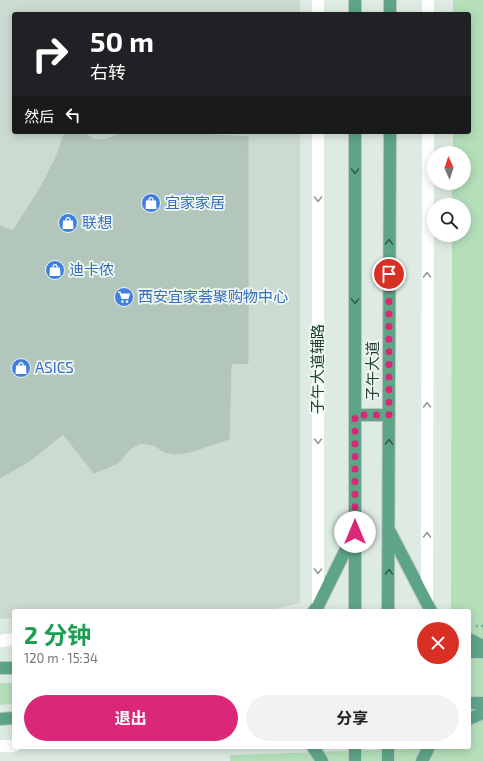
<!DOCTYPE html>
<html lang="zh">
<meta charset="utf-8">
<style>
body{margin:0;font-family:"Exo 2","Noto Sans SC",sans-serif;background:#f2f2f2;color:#222;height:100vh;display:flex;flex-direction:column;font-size:15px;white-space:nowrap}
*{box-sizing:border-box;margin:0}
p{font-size:13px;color:#767676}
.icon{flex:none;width:22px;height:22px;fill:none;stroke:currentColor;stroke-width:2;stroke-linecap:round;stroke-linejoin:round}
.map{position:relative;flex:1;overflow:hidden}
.side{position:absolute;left:12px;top:609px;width:459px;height:140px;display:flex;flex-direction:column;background:#fff;border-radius:4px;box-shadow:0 2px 10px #0003}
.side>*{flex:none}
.top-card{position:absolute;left:12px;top:12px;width:459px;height:122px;border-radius:4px;box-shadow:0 2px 10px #0003;background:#202124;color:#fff;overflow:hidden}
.needle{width:26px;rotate:357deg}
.fabs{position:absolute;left:427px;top:146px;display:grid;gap:8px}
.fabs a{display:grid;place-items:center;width:44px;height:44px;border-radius:50%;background:#fff;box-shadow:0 2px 10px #0003;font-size:20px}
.pin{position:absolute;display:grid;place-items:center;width:34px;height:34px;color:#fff;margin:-17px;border:2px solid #fff;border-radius:50%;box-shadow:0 1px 4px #0007}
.me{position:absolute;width:44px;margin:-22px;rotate:0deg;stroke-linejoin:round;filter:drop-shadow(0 0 3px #0008)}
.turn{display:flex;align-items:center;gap:14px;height:84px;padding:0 12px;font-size:18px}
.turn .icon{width:52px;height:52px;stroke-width:2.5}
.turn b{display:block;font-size:28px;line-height:34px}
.then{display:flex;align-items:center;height:38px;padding:0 12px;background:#0003;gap:8px;font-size:15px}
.round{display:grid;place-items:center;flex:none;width:42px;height:42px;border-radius:21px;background:#f2f2f2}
.overview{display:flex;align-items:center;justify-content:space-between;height:68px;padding:0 12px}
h1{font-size:24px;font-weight:700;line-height:30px;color:#1e9e55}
.primary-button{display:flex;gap:8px;margin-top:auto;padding:8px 12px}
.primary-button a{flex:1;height:46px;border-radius:24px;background:#db2777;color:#fff;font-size:16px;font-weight:700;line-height:46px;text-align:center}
.primary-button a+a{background:#f2f2f2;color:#222}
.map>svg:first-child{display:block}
.built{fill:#ccdbd2}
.green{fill:#b4dfb9}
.building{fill:#b3c6bc;stroke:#b0c5b9}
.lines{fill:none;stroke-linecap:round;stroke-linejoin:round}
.major-casing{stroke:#bcc5c1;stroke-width:14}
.path{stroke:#7bb298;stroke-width:2.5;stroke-dasharray:2 3;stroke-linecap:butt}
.minor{stroke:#fff;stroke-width:12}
.major{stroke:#5ea588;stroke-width:12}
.oneway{stroke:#315c4a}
.oneway2{stroke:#8e9e98}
.route{stroke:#db2777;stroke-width:7;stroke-dasharray:0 12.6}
.labels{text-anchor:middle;stroke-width:3.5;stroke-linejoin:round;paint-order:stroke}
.shop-label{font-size:15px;fill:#366cbe;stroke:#eff8f2;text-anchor:start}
.street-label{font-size:15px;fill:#1e3d30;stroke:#eff8f2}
</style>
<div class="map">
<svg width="483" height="761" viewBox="0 0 483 761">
<rect width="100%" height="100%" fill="#deebe3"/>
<path class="built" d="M0,0H300V14H14V132H300V603L275,609L217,611H14V618L0,619Z"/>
<path class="green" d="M453,0H483V761H230V755L469,747V611H451L452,235H464V205H452V183H464V153H453V132H469V14H453Z
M0,683H14V704L0,705Z"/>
<path class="building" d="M65,132H82L93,139L104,140L125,132H164L248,137V363L231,364L229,439L190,452L175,454L165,452L153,445L141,443L130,449L118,463L94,473L63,434L31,460L0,478V226L13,231L39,190L55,160Z"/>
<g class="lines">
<defs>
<path id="major" d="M355,14V0
M390,14V0
M355,415H389
M390,532L431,611
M314,611L318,606L353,535
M355,611V132
M388,611L390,132
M469,639L483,646
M469,652H483
M0,668H14
M469,703H483
M0,719L14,718
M469,719L483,713
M313,747L322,761
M388,747V761
M355,761V747
M422,761L429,747"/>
</defs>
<use href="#major" class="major-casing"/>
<path class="path" d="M476,626H483"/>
<path class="minor" d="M318,0V14
M428,14V0
M318,132V606
M427,602L428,132
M0,641L14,639
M0,746H14"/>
<use href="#major" class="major"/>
</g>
<defs><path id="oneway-chevron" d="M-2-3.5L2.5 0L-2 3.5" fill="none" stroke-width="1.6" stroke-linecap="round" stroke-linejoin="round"/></defs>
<g class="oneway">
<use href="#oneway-chevron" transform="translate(355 171) rotate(90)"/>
<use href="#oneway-chevron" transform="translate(389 242) rotate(-90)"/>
<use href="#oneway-chevron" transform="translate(355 301) rotate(90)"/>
<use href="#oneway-chevron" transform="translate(389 442) rotate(-90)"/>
<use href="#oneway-chevron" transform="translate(389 572) rotate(-90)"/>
</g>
<g class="oneway2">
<use href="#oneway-chevron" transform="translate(318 199) rotate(90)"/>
<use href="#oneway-chevron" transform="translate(427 275) rotate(-90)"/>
<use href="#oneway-chevron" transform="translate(427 405) rotate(-90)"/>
<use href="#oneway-chevron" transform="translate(318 441) rotate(90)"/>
<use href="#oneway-chevron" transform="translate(427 535) rotate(-90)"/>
<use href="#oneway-chevron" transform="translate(318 571) rotate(90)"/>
</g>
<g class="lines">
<path class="route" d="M355,532V415H389V274"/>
</g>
<defs>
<symbol id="shop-disc" viewBox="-11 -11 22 22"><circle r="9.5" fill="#3f7fe0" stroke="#eff8f2"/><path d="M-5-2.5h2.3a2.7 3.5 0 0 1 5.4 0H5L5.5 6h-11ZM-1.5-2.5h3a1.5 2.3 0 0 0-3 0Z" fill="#fff"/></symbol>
<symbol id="supermarket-disc" viewBox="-11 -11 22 22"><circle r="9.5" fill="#3f7fe0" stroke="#eff8f2"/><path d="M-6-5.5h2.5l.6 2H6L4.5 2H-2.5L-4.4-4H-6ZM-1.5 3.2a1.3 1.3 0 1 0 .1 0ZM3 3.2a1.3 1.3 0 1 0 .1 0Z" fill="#fff"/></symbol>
</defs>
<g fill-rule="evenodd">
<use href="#shop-disc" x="140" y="192" width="22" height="22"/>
<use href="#shop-disc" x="57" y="212" width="22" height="22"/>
<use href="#shop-disc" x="44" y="259" width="22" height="22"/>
<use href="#supermarket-disc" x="113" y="286" width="22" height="22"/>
<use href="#shop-disc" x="10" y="357" width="22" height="22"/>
</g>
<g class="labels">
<g class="shop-label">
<text x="165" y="208">宜家家居</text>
<text x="82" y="228">联想</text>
<text x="69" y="275">迪卡侬</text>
<text x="138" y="302">西安宜家荟聚购物中心</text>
<text x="35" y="373">ASICS</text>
</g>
<g class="street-label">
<text transform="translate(318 369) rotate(-90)" y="5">子午大道辅路</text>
<text transform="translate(373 371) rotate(-90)" y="5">子午大道</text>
</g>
</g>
</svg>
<div class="fabs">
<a><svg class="needle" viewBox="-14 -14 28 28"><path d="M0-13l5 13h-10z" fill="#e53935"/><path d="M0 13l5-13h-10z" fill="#767676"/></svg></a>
<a><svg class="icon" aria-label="search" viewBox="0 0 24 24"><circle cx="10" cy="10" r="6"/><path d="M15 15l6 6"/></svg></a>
</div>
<div class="pin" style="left:389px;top:274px;background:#d93025"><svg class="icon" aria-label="arrive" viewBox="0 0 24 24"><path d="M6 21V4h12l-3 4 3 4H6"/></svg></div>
<svg class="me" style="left:355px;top:532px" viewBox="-20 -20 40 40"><circle r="19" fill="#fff"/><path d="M0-13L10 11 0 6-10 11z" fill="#db2777"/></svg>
<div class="top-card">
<div class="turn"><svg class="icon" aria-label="right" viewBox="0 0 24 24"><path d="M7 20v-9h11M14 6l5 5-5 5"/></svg><div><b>50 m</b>右转</div></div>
<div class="then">然后<svg class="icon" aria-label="left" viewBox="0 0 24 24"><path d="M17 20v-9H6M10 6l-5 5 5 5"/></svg></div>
</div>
<section class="side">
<div class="overview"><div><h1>2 分钟</h1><p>120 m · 15:34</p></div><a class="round" style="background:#d93025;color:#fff"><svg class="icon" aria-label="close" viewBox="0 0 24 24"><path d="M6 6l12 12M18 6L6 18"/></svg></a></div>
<div class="primary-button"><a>退出</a><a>分享</a></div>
</section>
</div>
